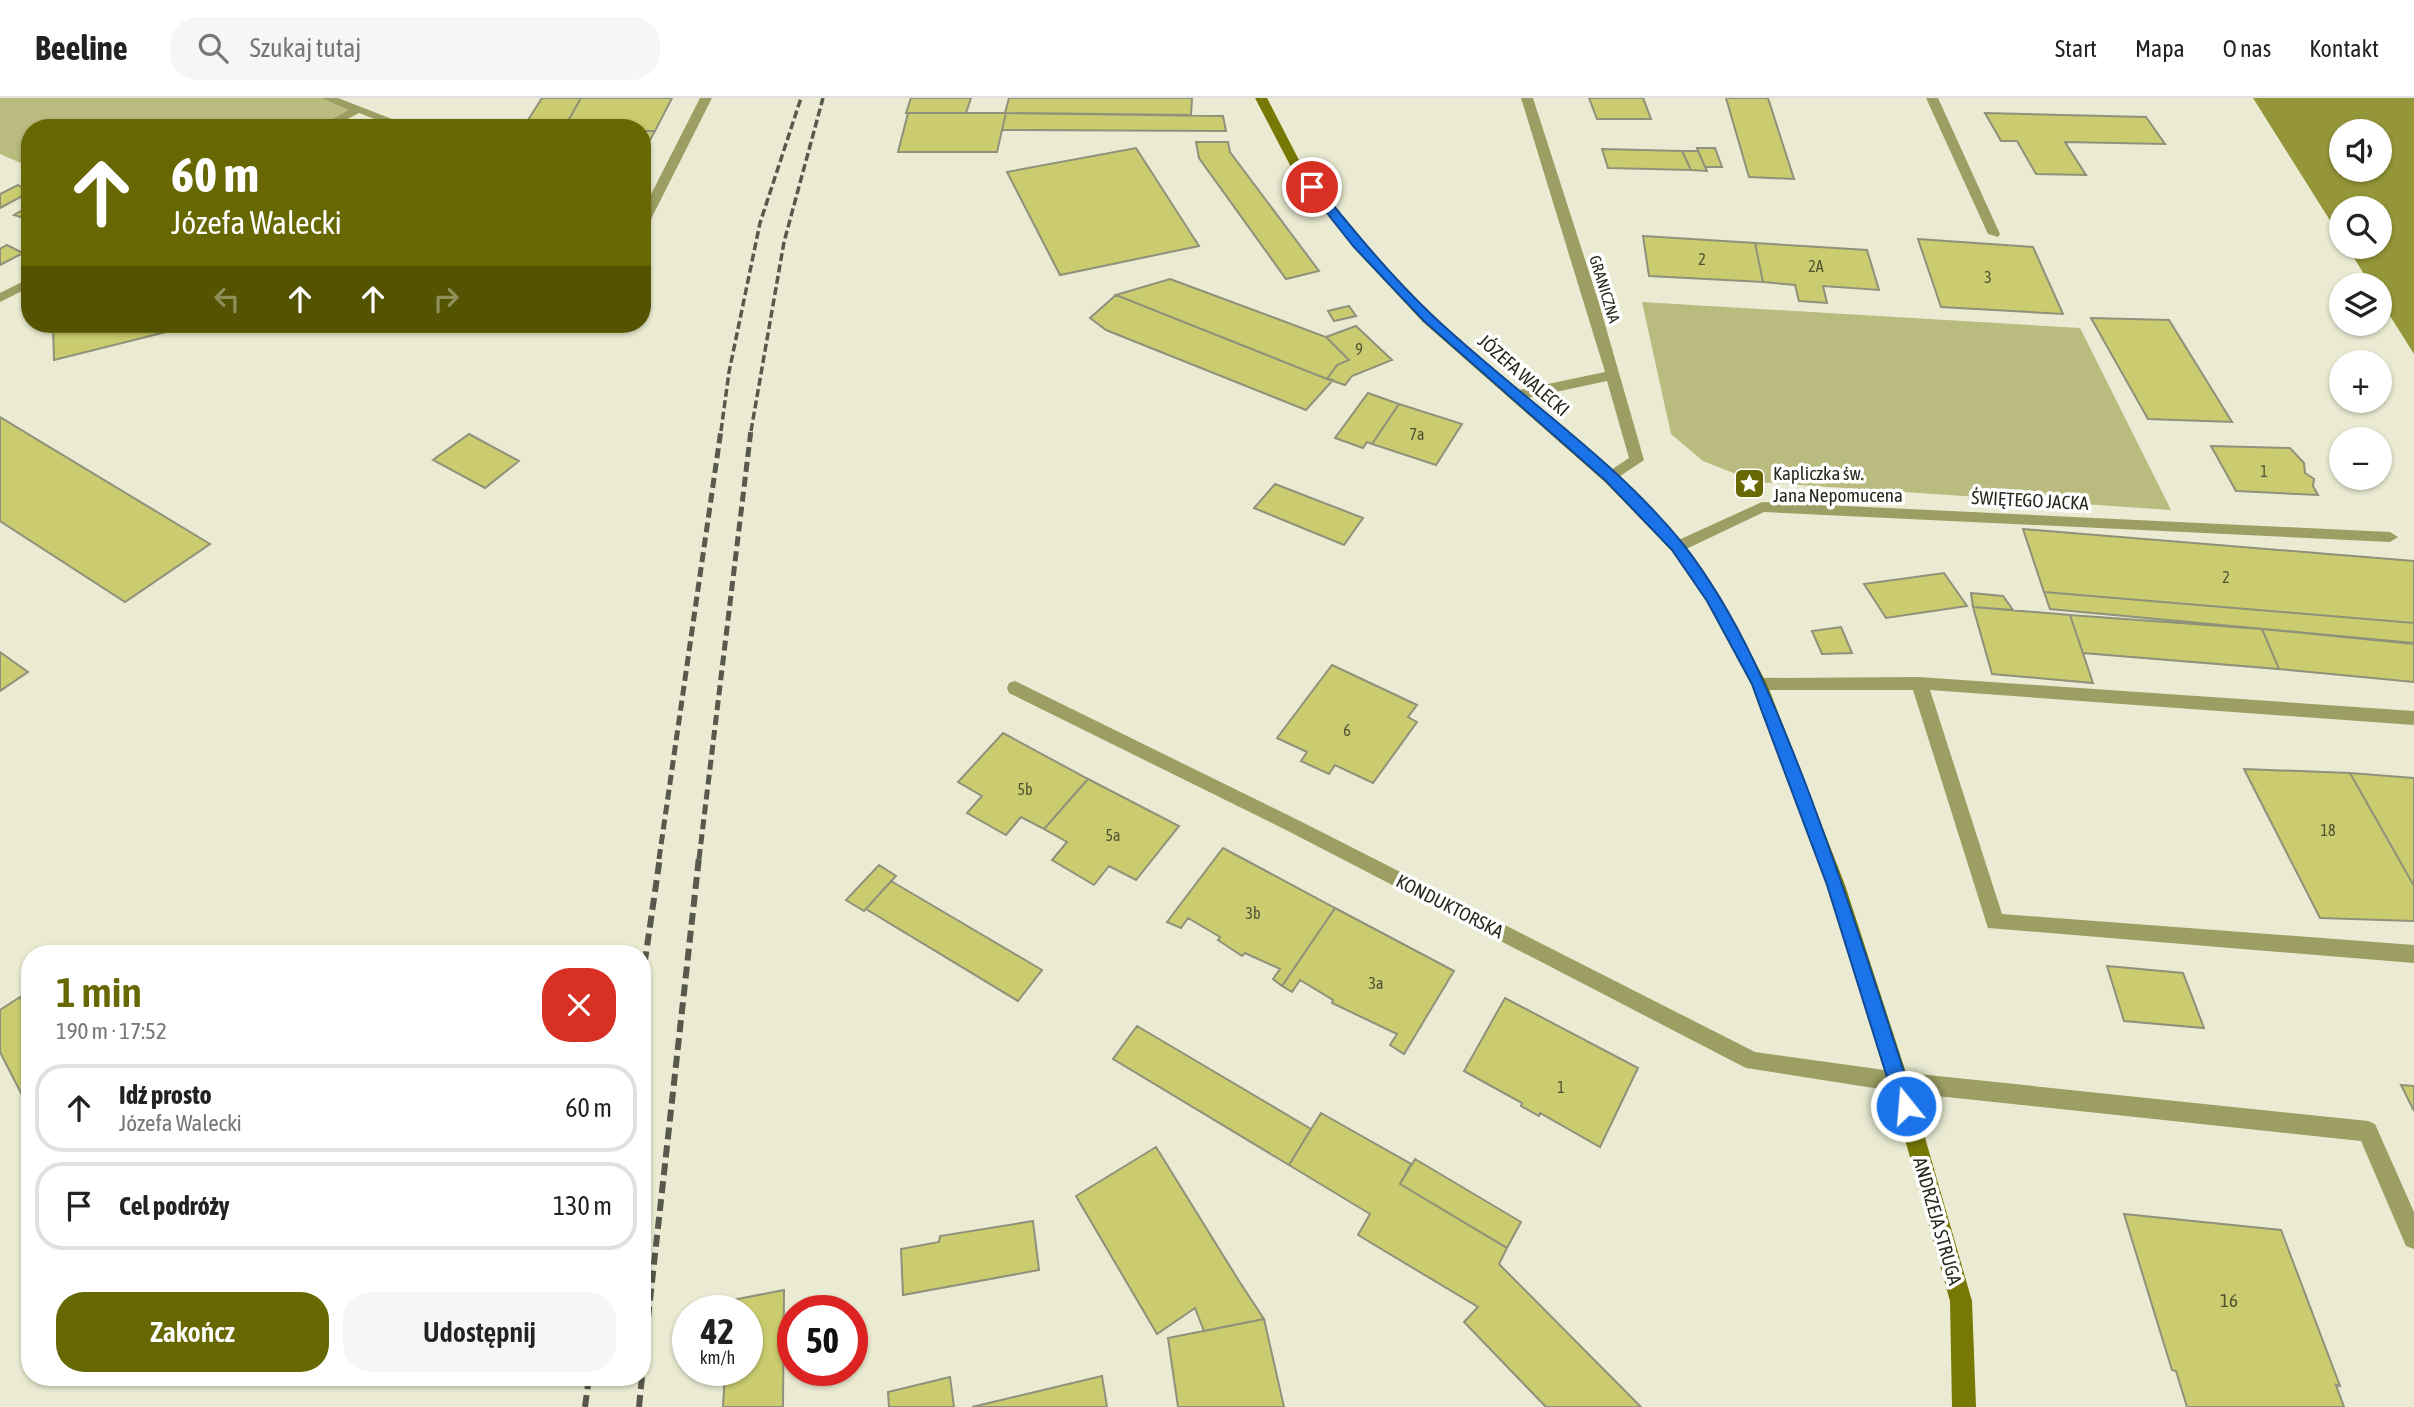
<!DOCTYPE html>
<html lang="pl">
<meta charset="utf-8">
<style>
body{margin:0;font-family:"Asap Condensed",sans-serif;background:#f6f6f6;color:#222;height:100vh;display:flex;flex-direction:column;font-size:26px;white-space:nowrap}
*{box-sizing:border-box;margin:0}
p{font-size:23px;color:#767676}
.icon{flex:none;width:38px;height:38px;fill:none;stroke:currentColor;stroke-width:2;stroke-linecap:round;stroke-linejoin:round}
.map{position:relative;flex:1;overflow:hidden}
.drawer{position:absolute;left:21px;top:847px;width:630px;height:441px;display:flex;flex-direction:column;background:#fff;border-radius:28px;box-shadow:0 2px 5px #0004}
.drawer>*{flex:none}
.guide{position:absolute;left:21px;top:21px;width:630px;height:214px;border-radius:28px;box-shadow:0 2px 5px #0004;background:#686803;color:#fff;overflow:hidden}
.buttons{position:absolute;left:2329px;top:21px;display:grid;gap:14px}
.buttons a{display:grid;place-items:center;width:63px;height:63px;border-radius:50%;background:#fff;box-shadow:0 2px 5px #0004;font-size:35px}
.speed{position:absolute;left:672px;top:1197px;display:flex;gap:14px;font-size:35px;font-weight:700;text-align:center}
.speed>*{display:grid;place-content:center;width:91px;height:91px;border-radius:50%;background:#fff;box-shadow:0 2px 5px #0004;line-height:1}
.speed small{font-size:18px;font-weight:400}
.speed .limit{border:10px solid #d22;background:#fff;color:#111}
.pin{position:absolute;display:grid;place-items:center;width:60px;height:60px;color:#fff;margin:-30px;border:4px solid #fff;border-radius:50%;box-shadow:0 2px 7px #0007}
.me{position:absolute;width:77px;margin:-38px;rotate:343deg;stroke-linejoin:round;filter:drop-shadow(0 0 5px #0008)}
.turn{display:flex;align-items:center;gap:24px;height:147px;padding:0 35px;font-size:32px}
.turn .icon{width:91px;height:91px;stroke-width:2.5}
.turn b{display:block;font-size:49px;line-height:60px}
.lanes{display:flex;align-items:center;height:66px;padding:0 35px;background:#0003;justify-content:center;gap:35px;direction:ltr}
.lanes .off{opacity:.35}
.round{display:grid;place-items:center;flex:none;width:74px;height:74px;border-radius:28px;background:#f6f6f6}
.head{display:flex;align-items:center;justify-content:space-between;height:119px;padding:0 35px}
h1{font-size:42px;font-weight:600;line-height:52px;color:#686803}
.action{display:flex;gap:14px;margin-top:auto;padding:14px 35px}
.action a{flex:1;height:80px;border-radius:28px;background:#686803;color:#fff;font-size:28px;font-weight:600;line-height:80px;text-align:center}
.action a+a{background:#f6f6f6;color:#222}
ul{padding:0;list-style:none}
li{display:flex;align-items:center;gap:21px;height:88px;margin:0 14px 10px;padding:0 21px;border:4px solid #e0e0e0;border-radius:28px}
li div{flex:1}
li b{display:block;font-size:26px}
li em{font-style:normal}
header{display:flex;align-items:center;gap:42px;box-sizing:border-box;height:98px;padding:0 35px;background:#fff;border-bottom:2px solid #e0e0e0}
header strong{font-size:33px}
nav{display:flex;gap:38px;margin-inline-start:auto;font-size:24px}
.search{width:490px;height:63px;background:#f6f6f6;display:flex;align-items:center;gap:18px;box-sizing:border-box;padding:0 24px;border-radius:28px;color:#767676;font-size:26px}
.map>svg:first-child{display:block}
.green{fill:#b9bb7f}
.water{fill:#959639;fill-rule:evenodd}
.building{fill:#cacc6f;stroke:#90917b;stroke-width:2}
.lines{fill:none;stroke-linecap:round;stroke-linejoin:round}
.lane{fill:#9c9e63;fill-rule:evenodd}
.street{fill:#9c9e63;fill-rule:evenodd}
.secondary{fill:#787805;fill-rule:evenodd}
.rail-far2{stroke:#58594c;stroke-width:3.5;stroke-dasharray:8 3.5;stroke-linecap:butt}
.rail-far1{stroke:#58594c;stroke-width:5;stroke-dasharray:10 5;stroke-linecap:butt}
.rail{stroke:#58594c;stroke-width:6;stroke-dasharray:12 6;stroke-linecap:butt}
.route{fill:#1a73e8;stroke:#114b97;stroke-width:2}
.labels{text-anchor:middle;stroke-width:7;stroke-linejoin:round;paint-order:stroke}
.number-label{font-size:16px;fill:#505233}
.far-street-label{font-size:16px;fill:#28291f;stroke:#fff}
.street-label{font-size:19px;fill:#28291f;stroke:#fff}
.poi-label{font-size:19px;fill:#28291f;stroke:#fff;text-anchor:start}
.near-number-label{font-size:19px;fill:#505233}
</style>
<header>
<strong>Beeline</strong>
<div class="search"><svg class="icon" aria-label="search" viewBox="0 0 24 24"><circle cx="10" cy="10" r="6"/><path d="M15 15l6 6"/></svg>Szukaj tutaj</div>
<nav><a>Start</a><a>Mapa</a><a>O nas</a><a>Kontakt</a></nav>
</header>
<div class="map">
<svg width="2414" height="1309" viewBox="0 0 2414 1309">
<rect width="100%" height="100%" fill="#eaebd2"/>
<path class="green" d="M0,0H328L357,12L320,30H30V69L0,56Z
M1642,204L2080,230L2171,412L1756,384L1703,363L1671,336Z"/>
<path class="water" d="M2253,0H2414V256L2380,202V187H2371L2347,149H2380V110H2342L2341,140ZM2342,33H2380V72H2342Z"/>
<path class="building" d="M542,0H581L564,30H523Z
M581,0H672L655,33H642V30H564Z
M911,0H971L966,15H906Z
M1009,0H1192L1191,17L1005,15Z
M1589,0H1643L1651,21H1597Z
M1726,0H1768L1794,81L1749,79Z
M908,15H1006L997,54H898Z
M1006,15L1223,18L1226,33L1002,32Z
M1985,15L2146,19L2165,46L2065,44L2086,77L2036,76L2017,43H2001Z
M642,33H655L646,49H642Z
M1196,44H1228L1230,54L1319,173L1286,181L1199,60Z
M1136,50L1199,148L1060,177L1007,74Z
M1697,50H1715L1722,69H1705Z
M1602,51L1682,53L1691,72L1608,70Z
M1682,53H1698L1707,73L1691,72Z
M18,87L30,94L0,110V96Z
M30,108V122L14,117Z
M1643,138L1755,145L1763,184L1649,178Z
M1918,141L2033,149L2063,216L1941,209Z
M1755,145L1867,152L1879,192L1823,188L1827,205L1799,203L1795,187L1763,184Z
M7,147L23,155L0,167V151Z
M1170,181L1326,239L1349,262L1337,267L1327,281L1116,197Z
M1116,197L1327,281L1333,282L1306,312L1106,232L1090,220Z
M1349,208L1356,218L1334,223L1328,213Z
M2091,220L2169,222L2232,324L2148,321Z
M66,226H198L54,262L53,229Z
M1356,228L1392,262L1352,278L1345,287L1327,281L1337,267L1349,262L1326,239Z
M1368,295L1399,306L1372,346L1367,344L1363,350L1335,340Z
M1399,306L1462,326L1436,367L1372,346Z
M0,319L210,446L125,504L0,423Z
M469,336L519,363L485,390L433,362Z
M2211,348L2290,350L2304,365L2305,375L2314,381L2313,388L2318,397L2236,393Z
M1275,386L1363,420L1344,447L1254,410Z
M2023,431L2414,463V525L2044,494Z
M1944,475L1967,508L1886,520L1864,486Z
M2044,494L2414,525V545L2050,511Z
M1971,495L2003,498L2013,512L1973,509Z
M1973,509L2070,517L2093,585L1992,576Z
M2070,517L2262,531L2279,571L2083,555Z
M1841,529L1852,555L1822,556L1812,533Z
M2262,531L2414,546V584L2279,571Z
M0,554L28,574L0,593Z
M1332,567L1417,607L1408,619L1417,624L1373,685L1335,667L1329,676L1301,663L1307,654L1277,640Z
M1003,635L1088,681L1044,731L1021,719L1006,737L967,715L982,698L958,684Z
M2244,671L2350,675L2414,788V823L2320,820Z
M2350,675L2414,680V788Z
M1088,681L1179,728L1136,782L1109,768L1094,787L1052,762L1067,744L1044,731Z
M1223,750L1335,810L1282,888L1273,881L1280,871L1245,855L1242,858L1218,842L1220,839L1188,820L1181,830L1167,824Z
M879,767L896,778L864,813L846,802Z
M891,783L1042,872L1018,903L866,811Z
M1335,810L1454,873L1404,956L1390,947L1397,936L1332,905L1333,902L1300,882L1292,894L1282,888Z
M2107,868L2183,875L2204,930L2124,923Z
M20,899L30,911V991L22,997L0,954V912Z
M1505,900L1638,970L1600,1049L1540,1015L1539,1018L1521,1008L1522,1005L1464,973Z
M1137,928L1311,1031L1289,1067L1113,961Z
M2401,987L2414,988V1013Z
M1321,1015L1411,1066L1400,1086L1507,1150L1499,1166L1641,1309H1546L1464,1224L1478,1209L1358,1137L1370,1116L1289,1067Z
M1156,1049L1239,1183L1264,1221L1204,1233L1195,1210L1157,1236L1076,1098Z
M1415,1061L1521,1124L1507,1150L1400,1086Z
M2124,1116L2281,1132L2340,1288L2336,1287L2344,1309H2187L2176,1273L2172,1272Z
M1033,1123L1039,1172L903,1197L901,1151L939,1144L940,1138Z
M784,1192L783,1309H723L725,1272H747V1213H727V1203Z
M1264,1221L1284,1309H1178L1168,1240Z
M1102,1278L1107,1309H972Z
M950,1279L954,1309H889L888,1294Z"/>
<g class="lines">
<path class="lane" d="M322,0H338L415,30H398L359,15L331,30H316L349,12Z
M1926,0H1938L2000,136L1998,139L1988,136Z
M30,180V189L0,204V195Z
M1919,579L2414,613V627L1930,592L2002,816L2414,847V865L1988,830L1913,592H1759L1751,586L1759,580Z
M1899,974L2368,1023L2375,1026L2414,1114V1151L2406,1148L2361,1043L1899,994L1892,991L1889,984L1892,977Z"/>
<path class="street" d="M700,0H712L648,127L642,131V114Z
M1521,0H1533L1598,202L1644,362L1610,385L1603,380L1605,376L1629,360L1607,283L1514,303L1507,298L1514,293L1605,274Z
M1762,404L2390,434L2398,439L2390,444L1764,414L1682,453H1672L1669,449L1672,445Z
M1015,583L1300,723L1755,954L1899,974L1906,977L1909,984L1906,991L1899,994L1746,970L1288,733L1009,595L1007,590L1009,585Z"/>
<path class="secondary" d="M1255,0H1267L1302,68L1362,144L1433,218L1615,376L1682,445L1721,500L1767,586L1845,787L1909,984L1972,1203L1976,1309H1952L1950,1203L1889,984L1827,787L1751,586L1707,503L1672,453L1605,384L1423,224L1354,150L1291,69Z"/>
<path class="rail-far2" d="M721,333L729,274L760,125L801,0
M751,333L784,144L823,0"/>
<path class="rail-far1" d="M659,761L721,332
M699,761L751,332"/>
<path class="rail" d="M642,883L660,759
M642,1274L699,759
M585,1309L589,1279
M639,1309L642,1279"/>
</g>
<path class="route" d="M1308,86H1316C1353,132 1390,177 1432,217C1513,294 1613,359 1683,446C1739,518 1773,602 1806,687C1846,793 1880,900 1915,1008L1912,1015L1906,1017L1899,1015L1896,1008L1827,787L1761,611L1752,586L1707,503L1672,452L1606,383L1424,223L1354,149L1308,91Z"/>
<defs>
<symbol id="sight-square" viewBox="-11 -11 22 22"><rect x="-9" y="-9" width="18" height="18" rx="4" fill="#686803" stroke="#fff"/><path d="M0-6L1.8-2.2L6-1.7L2.9 1.2L3.7 5.4L0 3.3L-3.7 5.4L-2.9 1.2L-6-1.7L-1.8-2.2Z" fill="#fff"/></symbol>
</defs>
<g fill-rule="evenodd">
<use href="#sight-square" x="1732" y="368" width="35" height="35"/>
</g>
<g class="labels">
<g class="number-label">
<text x="1702" y="167">2</text>
<text x="1816" y="174">2A</text>
<text x="1988" y="185">3</text>
<text x="1359" y="257">9</text>
<text x="1417" y="342">7a</text>
<text x="2264" y="379">1</text>
<text x="2226" y="485">2</text>
<text x="1347" y="638">6</text>
<text x="1025" y="697">5b</text>
<text x="2328" y="738">18</text>
<text x="1113" y="743">5a</text>
<text x="1253" y="821">3b</text>
<text x="1376" y="891">3a</text>
<text x="1561" y="995">1</text>
</g>
<g class="far-street-label">
<text transform="translate(1605 191) rotate(73)" y="6">GRANICZNA</text>
</g>
<g class="street-label">
<text transform="translate(1524 277) rotate(41)" y="7">JÓZEFA WALECKI</text>
<text transform="translate(2030 402) rotate(3)" y="7">ŚWIĘTEGO JACKA</text>
<text transform="translate(1450 808) rotate(27)" y="7">KONDUKTORSKA</text>
<text transform="translate(1938 1123) rotate(74)" y="7">ANDRZEJA STRUGA</text>
</g>
<g class="poi-label">
<text x="1773" y="382">Kapliczka św.<tspan x="1773" dy="22">Jana Nepomucena</tspan></text>
</g>
<g class="near-number-label">
<text x="2229" y="1209">16</text>
</g>
</g>
</svg>
<div class="buttons">
<a><svg class="icon" aria-label="sound" viewBox="0 0 24 24"><path d="M4 9h4l5-4v14l-5-4H4zM17 9q2 3 0 6"/></svg></a>
<a><svg class="icon" aria-label="search" viewBox="0 0 24 24"><circle cx="10" cy="10" r="6"/><path d="M15 15l6 6"/></svg></a>
<a><svg class="icon" aria-label="layers" viewBox="0 0 24 24"><path d="M12 4l9 5-9 5-9-5zM3 14l9 5 9-5"/></svg></a>
<a>+</a>
<a>−</a>
</div>
<div class="speed"><div>42<small>km/h</small></div><div class="limit">50</div></div>
<div class="pin" style="left:1312px;top:89px;background:#d93025"><svg class="icon" aria-label="arrive" viewBox="0 0 24 24"><path d="M6 21V4h12l-3 4 3 4H6"/></svg></div>
<svg class="me" style="left:1906px;top:1008px" viewBox="-20 -20 40 40"><circle r="17" fill="#1a73e8" stroke="#fff" stroke-width="3"/><path d="M0-11L8 9 0 5-8 9z" fill="#fff"/></svg>
<div class="guide">
<div class="turn"><svg class="icon" aria-label="ahead" viewBox="0 0 24 24"><path d="M12 20V5M6 11l6-6 6 6"/></svg><div><b>60 m</b>Józefa Walecki</div></div>
<div class="lanes"><svg class="icon off" aria-label="left" viewBox="0 0 24 24"><path d="M17 20v-9H6M10 6l-5 5 5 5"/></svg><svg class="icon" aria-label="ahead" viewBox="0 0 24 24"><path d="M12 20V5M6 11l6-6 6 6"/></svg><svg class="icon" aria-label="ahead" viewBox="0 0 24 24"><path d="M12 20V5M6 11l6-6 6 6"/></svg><svg class="icon off" aria-label="right" viewBox="0 0 24 24"><path d="M7 20v-9h11M14 6l5 5-5 5"/></svg></div>
</div>
<section class="drawer">
<div class="head"><div><h1>1 min</h1><p>190 m · 17:52</p></div><a class="round" style="background:#d93025;color:#fff"><svg class="icon" aria-label="close" viewBox="0 0 24 24"><path d="M6 6l12 12M18 6L6 18"/></svg></a></div>
<ul>
<li><svg class="icon" aria-label="ahead" viewBox="0 0 24 24"><path d="M12 20V5M6 11l6-6 6 6"/></svg><div><b>Idź prosto</b><p>Józefa Walecki</p></div><em>60 m</em></li>
<li><svg class="icon" aria-label="arrive" viewBox="0 0 24 24"><path d="M6 21V4h12l-3 4 3 4H6"/></svg><div><b>Cel podróży</b></div><em>130 m</em></li>
</ul>
<div class="action"><a>Zakończ</a><a>Udostępnij</a></div>
</section>
</div>
